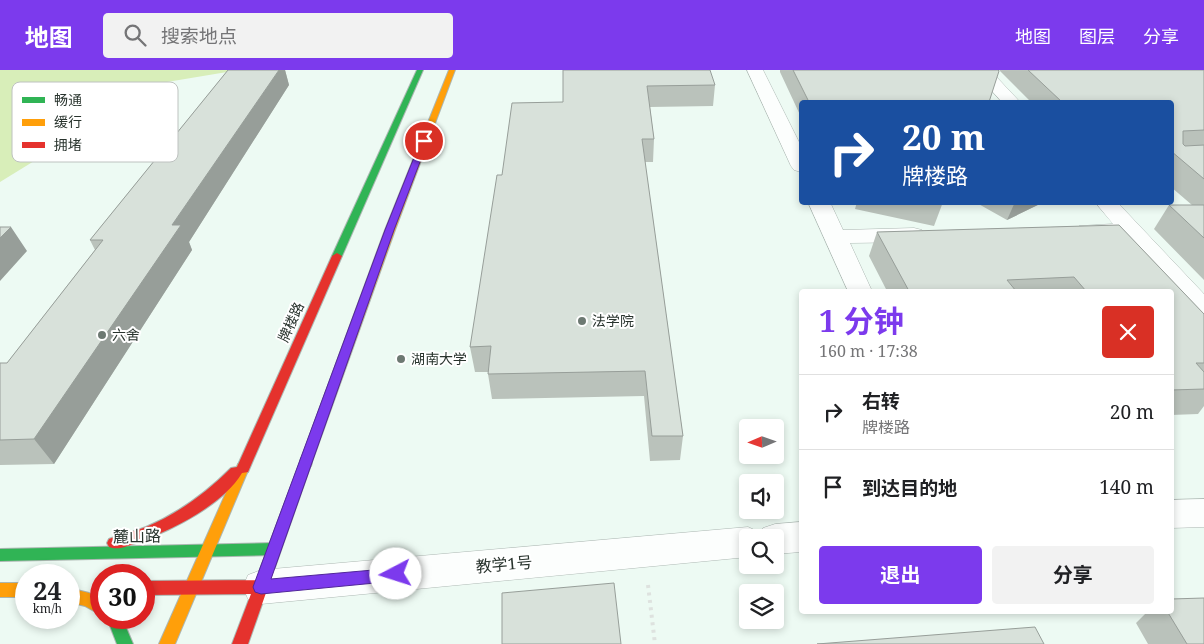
<!DOCTYPE html>
<html lang="zh">
<meta charset="utf-8">
<style>
body{margin:0;font-family:"Noto Serif","Noto Sans SC",serif;background:#f2f2f2;color:#202124;height:100vh;display:flex;flex-direction:column;font-size:19px;white-space:nowrap}
*{box-sizing:border-box;margin:0}
p{font-size:16px;color:#757577}
.icon{flex:none;width:28px;height:28px;fill:none;stroke:currentColor;stroke-width:2;stroke-linecap:round;stroke-linejoin:round}
.map{position:relative;flex:1;overflow:hidden}
.side{position:absolute;left:799px;top:219px;width:375px;height:325px;display:flex;flex-direction:column;background:#fff;border-radius:5px;box-shadow:0 2px 8px #0003}
.side>*{flex:none}
.hud{position:absolute;left:799px;top:30px;width:375px;height:105px;border-radius:5px;box-shadow:0 2px 8px #0003;background:#1a4fa0;color:#fff;overflow:hidden}
.needle{width:32px;rotate:268deg}
.controls{position:absolute;left:739px;top:349px;display:grid;gap:10px}
.controls a{display:grid;place-items:center;width:45px;height:45px;border-radius:5px;background:#fff;box-shadow:0 2px 8px #0003;font-size:25px}
.speed{position:absolute;left:15px;top:494px;display:flex;gap:10px;font-size:25px;font-weight:700;text-align:center}
.speed>*{display:grid;place-content:center;width:65px;height:65px;border-radius:50%;background:#fff;box-shadow:0 2px 8px #0003;line-height:1}
.speed small{font-size:12px;font-weight:400}
.speed .limit{border:8px solid #d22;background:#fff;color:#111}
.pin{position:absolute;display:grid;place-items:center;width:42px;height:42px;color:#fff;margin:-21px;border:2px solid #fff;border-radius:50%;box-shadow:0 1px 5px #0007}
.me{position:absolute;width:55px;margin:-28px;rotate:265deg;stroke-linejoin:round;filter:drop-shadow(0 0 4px #0008)}
.turn{display:flex;align-items:center;gap:18px;height:105px;padding:0 20px;font-size:22px}
.turn .icon{width:65px;height:65px;stroke-width:2.5}
.turn b{display:block;font-size:35px;line-height:42px}
.round{display:grid;place-items:center;flex:none;width:52px;height:52px;border-radius:5px;background:#f2f2f2}
.head{display:flex;align-items:center;justify-content:space-between;height:85px;padding:0 20px}
h1{font-size:30px;font-weight:700;line-height:38px;color:#7c3aed}
.cta{display:flex;gap:10px;margin-top:auto;padding:10px 20px}
.cta a{flex:1;height:58px;border-radius:5px;background:#7c3aed;color:#fff;font-size:20px;font-weight:700;line-height:58px;text-align:center}
.cta a+a{background:#f2f2f2;color:#202124}
ul{padding:0;list-style:none}
li{display:flex;align-items:center;gap:15px;height:75px;padding:0 20px;border-top:1px solid #e0e0e0}
li div{flex:1}
li b{display:block;font-size:19px}
li em{font-style:normal}
header{display:flex;align-items:center;gap:30px;box-sizing:border-box;height:70px;padding:0 25px;background:#7c3aed;color:#fff}
header strong{font-size:24px}
nav{display:flex;gap:28px;margin-inline-start:auto;font-size:18px}
.search{width:350px;height:45px;background:#f2f2f2;display:flex;align-items:center;gap:12px;box-sizing:border-box;padding:0 18px;border-radius:5px;color:#757577;font-size:19px}
.map>svg:first-child{display:block}
.green{fill:#d8eeb9}
.lines{fill:none;stroke-linecap:round;stroke-linejoin:round}
.street-casing{stroke:#acb7b2;stroke-width:1}
.fast-casing{stroke:#acb7b2;stroke-width:2}
.slow-casing{stroke:#acb7b2;stroke-width:2}
.jam-casing{stroke:#acb7b2;stroke-width:2}
.path{stroke:#dee2df;stroke-width:4;stroke-dasharray:3 4.5;stroke-linecap:butt}
.street{fill:#fcfefd;fill-rule:evenodd}
.fast{fill:#30b455;fill-rule:evenodd}
.slow{fill:#ff9f0a;fill-rule:evenodd}
.jam{fill:#e5322d;fill-rule:evenodd}
.wall{fill:#bac2bb}
.shaded-wall{fill:#979e99}
.building{fill:#d8e1da;stroke:#979e99}
.route{fill:#7c3aed;stroke:#51269a}
.poi-dot{fill:#6d7972;stroke:#fff;stroke-width:2}
.labels{text-anchor:middle;stroke-width:4;stroke-linejoin:round;paint-order:stroke}
.poi-label{font-size:14px;fill:#28332d;stroke:#fff;text-anchor:start}
.street-label{font-size:14px;fill:#28332d;stroke:#fff}
.near-street-label{font-size:16px;fill:#28332d;stroke:#fff}
.key{fill:#fff;stroke:#bec2c0;stroke-width:1}
.key-label{font-size:14px;fill:#28332d}
</style>
<header>
<strong>地图</strong>
<div class="search"><svg class="icon" aria-label="search" viewBox="0 0 24 24"><circle cx="10" cy="10" r="6"/><path d="M15 15l6 6"/></svg>搜索地点</div>
<nav><a>地图</a><a>图层</a><a>分享</a></nav>
</header>
<div class="map">
<svg width="1204" height="574" viewBox="0 0 1204 574">
<rect width="100%" height="100%" fill="#edfaf3"/>
<path class="green" d="M0,0H239L161,13L0,112Z"/>
<g class="lines">
<defs>
<path id="street" d="M747,0H763L801,76V102L794,100L791,96Z
M973,0H990L1020,32H1002Z
M808,132H830L843,160L914,158L922,160L925,165L922,170L914,172L850,173L872,221H848Z
M1095,132H1117L1204,224V247L1195,245L1125,167L1087,168L1079,166L1076,161L1079,156L1113,154Z
M1204,429V457L1171,458V430Z
M801,452V482L775,484V468H748V487L261,534L248,529L243,517L248,505L261,500L748,457L761,463L763,458L775,454Z"/>
<path id="fast" d="M417,0H423L342,186L337,189L334,188L332,186Z
M274,473L279,475L281,479L279,483L274,485L0,491V479Z
M107,548H122L133,574H117Z"/>
<path id="slow" d="M449,0H455L395,160L312,392L311,396L306,397L301,396L300,392L385,160Z
M243,393L248,394L249,398L175,574H159L237,398L238,394Z
M0,513H26V527H0Z
M69,518L89,523L101,530V545L85,536L69,532Z"/>
<path id="jam" d="M337,183L342,186L248,402L242,403C224,434 172,460 139,472C130,475 118,481 109,477L107,473L109,469C121,464 134,462 146,457C179,443 206,423 231,398L237,397L332,186Z
M306,387L311,388L312,392L248,574H232L251,524L144,525V511L256,510L300,392L301,388Z"/>
</defs>
<use href="#street" class="street-casing"/>
<use href="#fast" class="fast-casing"/>
<use href="#slow" class="slow-casing"/>
<use href="#jam" class="jam-casing"/>
<path class="path" d="M648,515L655,574"/>
<use href="#street" class="street"/>
<use href="#fast" class="fast"/>
<use href="#slow" class="slow"/>
<use href="#jam" class="jam"/>
</g>
<path class="wall" d="M228,0H285L289,15L189,172L192,180L54,394L0,395V293H7L95,180L90,170Z
M563,0L715,15L713,36L650,37L654,69L653,92H645L683,366L680,390L650,391L644,326L492,329L488,304L489,302H475L470,277L502,105L563,32Z
M780,0H998L989,32H801V47L780,2Z
M999,0H1204V210L1154,159L1169,135H1192L1171,117V32H1031Z
M857,132H943L934,156L855,139Z
M975,132H1044L1007,150Z
M1119,155L1204,244V336L1198,344L1171,345V221H887L869,186L877,162Z
M1148,541H1171L1204,574H1148L1136,553Z"/>
<path class="shaded-wall" d="M279,0H285L289,15L189,172L192,180L54,394L34,369L172,155Z
M1015,132H1044L1007,150Z
M11,157L27,181L0,211V168Z"/>
<path class="building" d="M228,0H279L172,155H181L34,369L0,370V293H7L103,170H90Z
M563,0H710L715,15L647,16L654,69H642L683,366H652L645,301L488,304L491,276L470,277L497,105H502L512,33L563,32Z
M793,0H998L999,1L989,32H809Z
M1028,0H1204V60L1183,61V74L1185,76L1204,75V109L1171,81V32H1062Z
M1169,135H1204V168Z
M1119,155L1204,244V293H1196L1204,302V319L1171,320V221H1086L1074,207L1007,210L1016,221H909L877,162Z
M0,157H11L0,168Z
M614,513L621,574H502V523Z
M1204,528V574H1187L1167,541H1171V529Z
M1035,557L1044,574H817Z"/>
<path class="route" d="M421,70L428,71L394,160L271,509L396,498L401,500L404,504L401,509L396,511L261,524L255,522L253,517L385,160Z"/>
<g class="poi-dot">
<circle cx="582" cy="251" r="5"/>
<circle cx="102" cy="265" r="5"/>
<circle cx="401" cy="289" r="5"/>
</g>
<g class="labels">
<g class="poi-label">
<text x="592" y="256">法学院</text>
<text x="112" y="270">六舍</text>
<text x="411" y="294">湖南大学</text>
</g>
<g class="street-label">
<text transform="translate(291 252) rotate(-66)" y="5">牌楼路</text>
</g>
<g class="near-street-label">
<text transform="translate(137 466) rotate(-1)" y="6">麓山路</text>
<text transform="translate(504 494) rotate(-5)" y="6">教学1号</text>
</g>
</g>
<rect x="12" y="12" width="166" height="80" rx="8" class="key"/>
<rect x="22" y="27" width="23" height="6" fill="#30b455"/>
<rect x="22" y="49" width="23" height="7" fill="#ff9f0a"/>
<rect x="22" y="72" width="23" height="6" fill="#e5322d"/>
<g class="key-label">
<text x="54" y="35">畅通</text>
<text x="54" y="57">缓行</text>
<text x="54" y="80">拥堵</text>
</g>
</svg>
<div class="controls">
<a><svg class="needle" viewBox="-14 -14 28 28"><path d="M0-13l5 13h-10z" fill="#e53935"/><path d="M0 13l5-13h-10z" fill="#757577"/></svg></a>
<a><svg class="icon" aria-label="sound" viewBox="0 0 24 24"><path d="M4 9h4l5-4v14l-5-4H4zM17 9q2 3 0 6"/></svg></a>
<a><svg class="icon" aria-label="search" viewBox="0 0 24 24"><circle cx="10" cy="10" r="6"/><path d="M15 15l6 6"/></svg></a>
<a><svg class="icon" aria-label="layers" viewBox="0 0 24 24"><path d="M12 4l9 5-9 5-9-5zM3 14l9 5 9-5"/></svg></a>
</div>
<div class="speed"><div>24<small>km/h</small></div><div class="limit">30</div></div>
<div class="pin" style="left:424px;top:71px;background:#d93025"><svg class="icon" aria-label="arrive" viewBox="0 0 24 24"><path d="M6 21V4h12l-3 4 3 4H6"/></svg></div>
<svg class="me" style="left:396px;top:504px" viewBox="-20 -20 40 40"><circle r="19" fill="#fff"/><path d="M0-13L10 11 0 6-10 11z" fill="#7c3aed"/></svg>
<div class="hud">
<div class="turn"><svg class="icon" aria-label="right" viewBox="0 0 24 24"><path d="M7 20v-9h11M14 6l5 5-5 5"/></svg><div><b>20 m</b>牌楼路</div></div>
</div>
<section class="side">
<div class="head"><div><h1>1 分钟</h1><p>160 m · 17:38</p></div><a class="round" style="background:#d93025;color:#fff"><svg class="icon" aria-label="close" viewBox="0 0 24 24"><path d="M6 6l12 12M18 6L6 18"/></svg></a></div>
<ul>
<li><svg class="icon" aria-label="right" viewBox="0 0 24 24"><path d="M7 20v-9h11M14 6l5 5-5 5"/></svg><div><b>右转</b><p>牌楼路</p></div><em>20 m</em></li>
<li><svg class="icon" aria-label="arrive" viewBox="0 0 24 24"><path d="M6 21V4h12l-3 4 3 4H6"/></svg><div><b>到达目的地</b></div><em>140 m</em></li>
</ul>
<div class="cta"><a>退出</a><a>分享</a></div>
</section>
</div>
